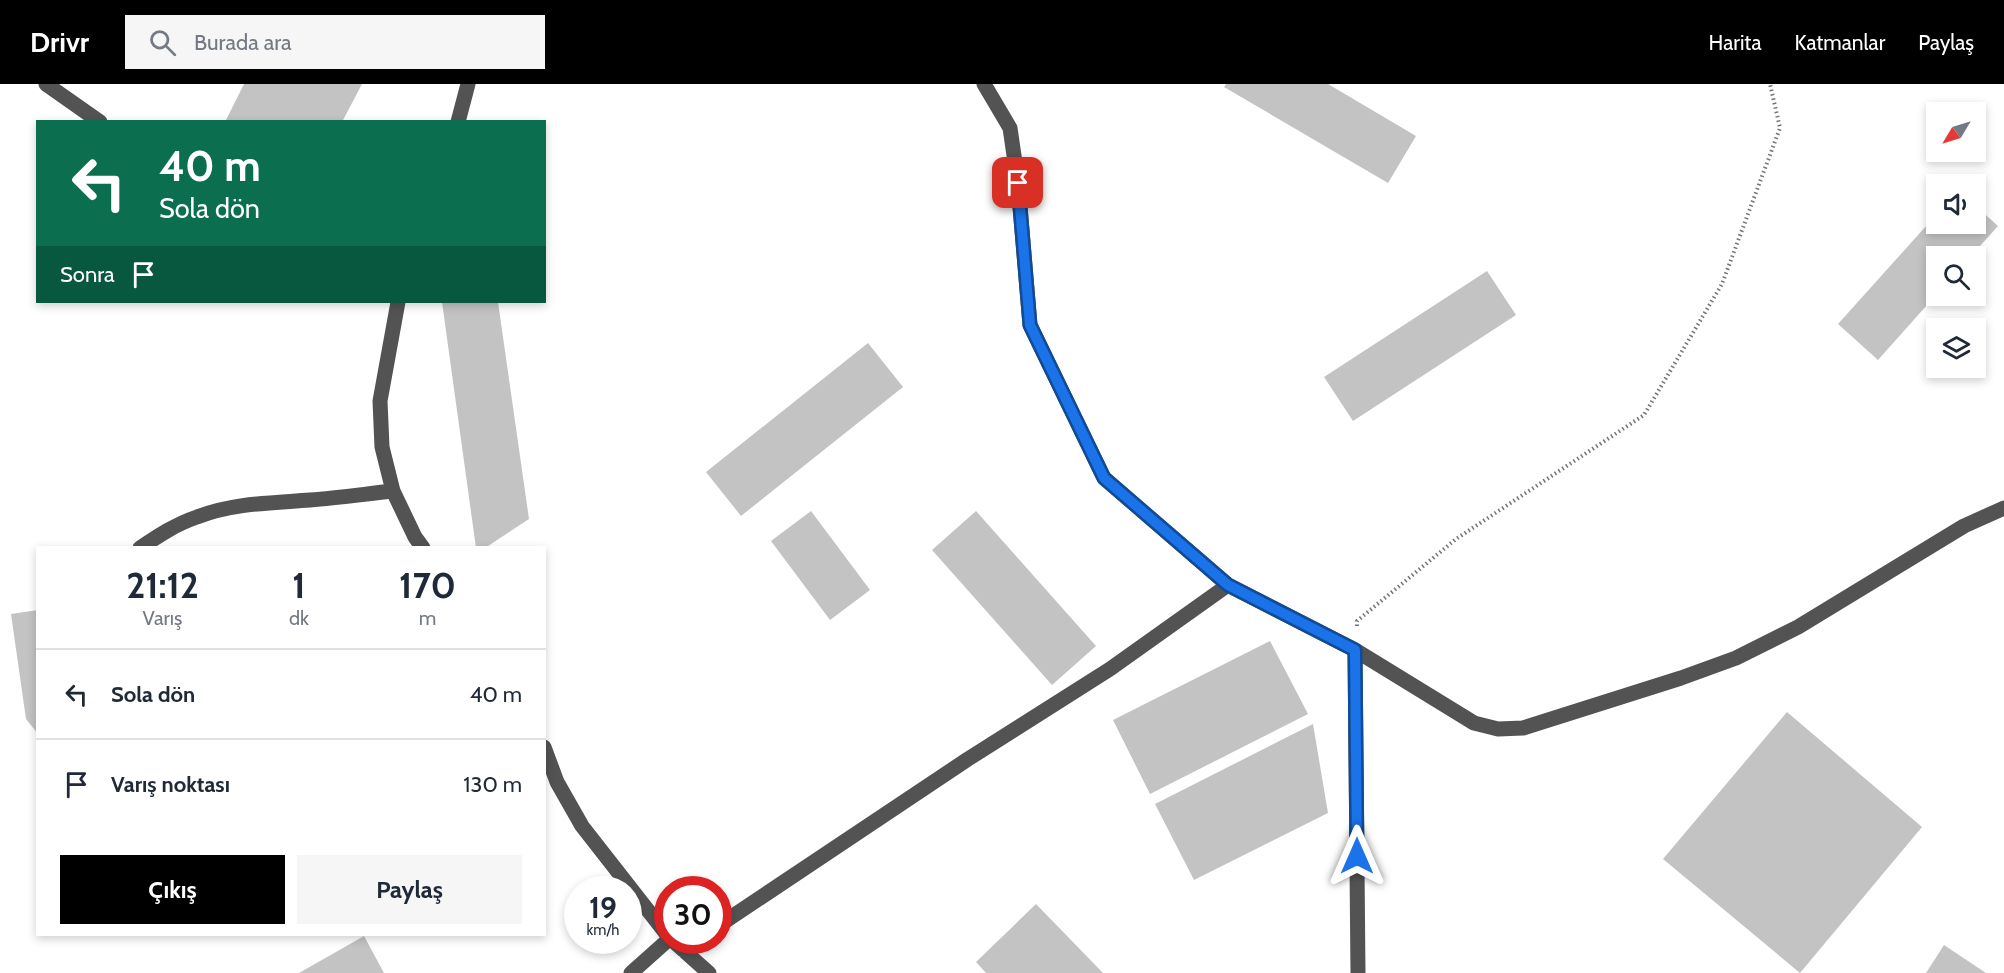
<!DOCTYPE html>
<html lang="tr">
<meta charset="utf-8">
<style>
body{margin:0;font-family:Cabin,sans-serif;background:#f6f6f7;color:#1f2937;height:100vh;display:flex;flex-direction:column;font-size:22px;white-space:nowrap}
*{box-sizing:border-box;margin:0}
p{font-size:20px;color:#747a83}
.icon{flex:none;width:33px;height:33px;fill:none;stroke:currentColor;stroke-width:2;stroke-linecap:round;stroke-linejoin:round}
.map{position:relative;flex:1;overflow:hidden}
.details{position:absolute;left:36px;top:462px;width:510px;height:390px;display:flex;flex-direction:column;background:#fff;border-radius:0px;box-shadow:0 3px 9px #0003}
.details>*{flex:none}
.guide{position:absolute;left:36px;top:36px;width:510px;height:183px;border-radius:0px;box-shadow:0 3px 9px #0003;background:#0b6e4f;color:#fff;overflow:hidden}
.needle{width:39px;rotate:232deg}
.buttons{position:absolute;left:1926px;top:18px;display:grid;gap:12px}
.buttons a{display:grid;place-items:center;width:60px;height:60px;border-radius:0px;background:#fff;box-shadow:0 3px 9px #0003;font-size:30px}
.speed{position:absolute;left:564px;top:792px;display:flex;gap:12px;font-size:30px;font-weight:700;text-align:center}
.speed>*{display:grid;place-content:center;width:78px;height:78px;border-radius:50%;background:#fff;box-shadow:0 3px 9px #0003;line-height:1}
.speed small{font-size:15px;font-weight:400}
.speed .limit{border:9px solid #d22;background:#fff;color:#111}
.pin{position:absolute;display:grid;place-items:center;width:51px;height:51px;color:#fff;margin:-26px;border-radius:12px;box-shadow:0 3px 9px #0006}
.me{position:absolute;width:66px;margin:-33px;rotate:0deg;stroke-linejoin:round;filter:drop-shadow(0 0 4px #0008)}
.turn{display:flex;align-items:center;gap:21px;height:126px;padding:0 24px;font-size:27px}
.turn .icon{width:78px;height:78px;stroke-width:2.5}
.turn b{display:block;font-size:42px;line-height:51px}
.then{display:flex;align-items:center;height:57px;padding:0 24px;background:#0003;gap:12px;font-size:22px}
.eta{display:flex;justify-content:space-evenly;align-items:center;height:102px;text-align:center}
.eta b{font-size:36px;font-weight:700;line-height:42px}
.primary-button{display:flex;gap:12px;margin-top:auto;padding:12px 24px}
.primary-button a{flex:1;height:69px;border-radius:0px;background:#000;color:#fff;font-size:24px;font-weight:700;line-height:69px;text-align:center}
.primary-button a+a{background:#f6f6f7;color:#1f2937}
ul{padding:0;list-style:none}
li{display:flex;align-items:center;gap:18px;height:90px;padding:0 24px;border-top:2px solid #e0e1e3}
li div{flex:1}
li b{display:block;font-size:22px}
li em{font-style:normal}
header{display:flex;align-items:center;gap:36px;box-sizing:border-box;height:84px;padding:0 30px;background:#000;color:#fff}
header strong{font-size:28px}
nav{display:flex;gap:33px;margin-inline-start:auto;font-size:21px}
.search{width:420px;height:54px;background:#f6f6f7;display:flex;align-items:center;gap:15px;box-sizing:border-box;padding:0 21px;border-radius:0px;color:#747a83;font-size:22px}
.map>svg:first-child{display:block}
.building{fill:#c3c3c3}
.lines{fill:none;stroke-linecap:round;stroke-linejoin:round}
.path{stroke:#757575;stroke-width:4;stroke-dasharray:1.5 3;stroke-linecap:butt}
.minor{stroke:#535353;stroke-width:15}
.route-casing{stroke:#114b97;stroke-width:15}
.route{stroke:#1a73e8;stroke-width:10}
</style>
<header>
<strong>Drivr</strong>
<div class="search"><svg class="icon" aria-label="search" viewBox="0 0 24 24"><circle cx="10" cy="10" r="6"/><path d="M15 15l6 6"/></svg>Burada ara</div>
<nav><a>Harita</a><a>Katmanlar</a><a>Paylaş</a></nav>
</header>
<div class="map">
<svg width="2004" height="889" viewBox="0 0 2004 889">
<rect width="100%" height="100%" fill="#fff"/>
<path class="building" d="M244,0H362L342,38H225Z
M1226,0H1328L1416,52L1388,99L1224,3Z
M1976,122L1998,142L1971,172H1936V211L1878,276L1838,240L1936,131V140H1976Z
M1487,187L1516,231L1353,337L1324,293Z
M442,218H498L529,435L485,464H476Z
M868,259L903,303L741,432L706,388Z
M811,427L870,506L830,536L771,457Z
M976,427L1096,562L1052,601L932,466Z
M38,526V650L26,635L11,530Z
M1270,557L1308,630L1150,710L1113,636Z
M1787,628L1922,743L1800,889L1663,775Z
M1313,640L1328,729L1194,796L1155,720Z
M1036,820L1103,889H986L976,878Z
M364,852L384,889H299Z
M1944,861L1986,889H1926Z"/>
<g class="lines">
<path class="path" d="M1357,542V537L1456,455L1644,331L1722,200L1780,44L1770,0"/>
<path class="minor" d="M46,0L100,38
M984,0L1010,44L1018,99L1030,241L1104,394L1228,501L1355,566L1474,639L1498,645L1523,644L1681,594L1736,574L1798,543L1964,442L2004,424
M458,38L468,0
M398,218L380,317L382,363L393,407L415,453L423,464
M140,464C158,452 176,440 197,433C233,419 272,419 310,416C338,414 365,410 393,407
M1355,566L1358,889
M544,663L557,698L582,742L668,852
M718,842L968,675L1110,585L1228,501
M672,856L709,889
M683,866L697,856
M631,889L668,856"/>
</g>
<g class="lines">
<defs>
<path id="route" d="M1018,99L1030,241L1104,394L1228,501L1355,566L1357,772"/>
</defs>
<use href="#route" class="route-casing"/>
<use href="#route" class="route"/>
</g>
</svg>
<div class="buttons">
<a><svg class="needle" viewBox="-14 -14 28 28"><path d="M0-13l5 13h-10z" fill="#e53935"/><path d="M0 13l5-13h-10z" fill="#747a83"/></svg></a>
<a><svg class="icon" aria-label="sound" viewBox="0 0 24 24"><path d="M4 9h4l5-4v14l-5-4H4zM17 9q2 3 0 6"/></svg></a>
<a><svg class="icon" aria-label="search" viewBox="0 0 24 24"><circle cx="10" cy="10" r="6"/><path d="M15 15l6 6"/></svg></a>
<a><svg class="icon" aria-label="layers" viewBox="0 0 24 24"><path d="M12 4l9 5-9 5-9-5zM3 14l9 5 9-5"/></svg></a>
</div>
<div class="speed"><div>19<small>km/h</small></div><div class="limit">30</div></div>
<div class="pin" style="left:1018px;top:99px;background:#d93025"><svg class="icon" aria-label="arrive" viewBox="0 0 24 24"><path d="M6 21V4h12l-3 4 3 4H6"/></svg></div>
<svg class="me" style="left:1357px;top:772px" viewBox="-20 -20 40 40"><path d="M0-17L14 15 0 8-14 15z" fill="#1a73e8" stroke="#fff" stroke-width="4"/></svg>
<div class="guide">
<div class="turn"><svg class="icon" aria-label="left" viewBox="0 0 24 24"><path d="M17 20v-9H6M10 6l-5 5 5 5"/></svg><div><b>40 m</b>Sola dön</div></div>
<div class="then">Sonra<svg class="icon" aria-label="arrive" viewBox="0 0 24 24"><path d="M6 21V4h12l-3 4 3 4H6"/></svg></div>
</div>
<section class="details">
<div class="eta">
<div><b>21:12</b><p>Varış</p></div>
<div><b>1</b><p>dk</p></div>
<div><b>170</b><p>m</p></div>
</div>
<ul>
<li><svg class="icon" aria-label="left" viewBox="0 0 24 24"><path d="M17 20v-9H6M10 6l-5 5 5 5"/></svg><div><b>Sola dön</b></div><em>40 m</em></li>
<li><svg class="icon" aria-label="arrive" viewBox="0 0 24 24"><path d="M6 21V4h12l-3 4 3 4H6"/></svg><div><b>Varış noktası</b></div><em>130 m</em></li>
</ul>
<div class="primary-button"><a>Çıkış</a><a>Paylaş</a></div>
</section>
</div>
